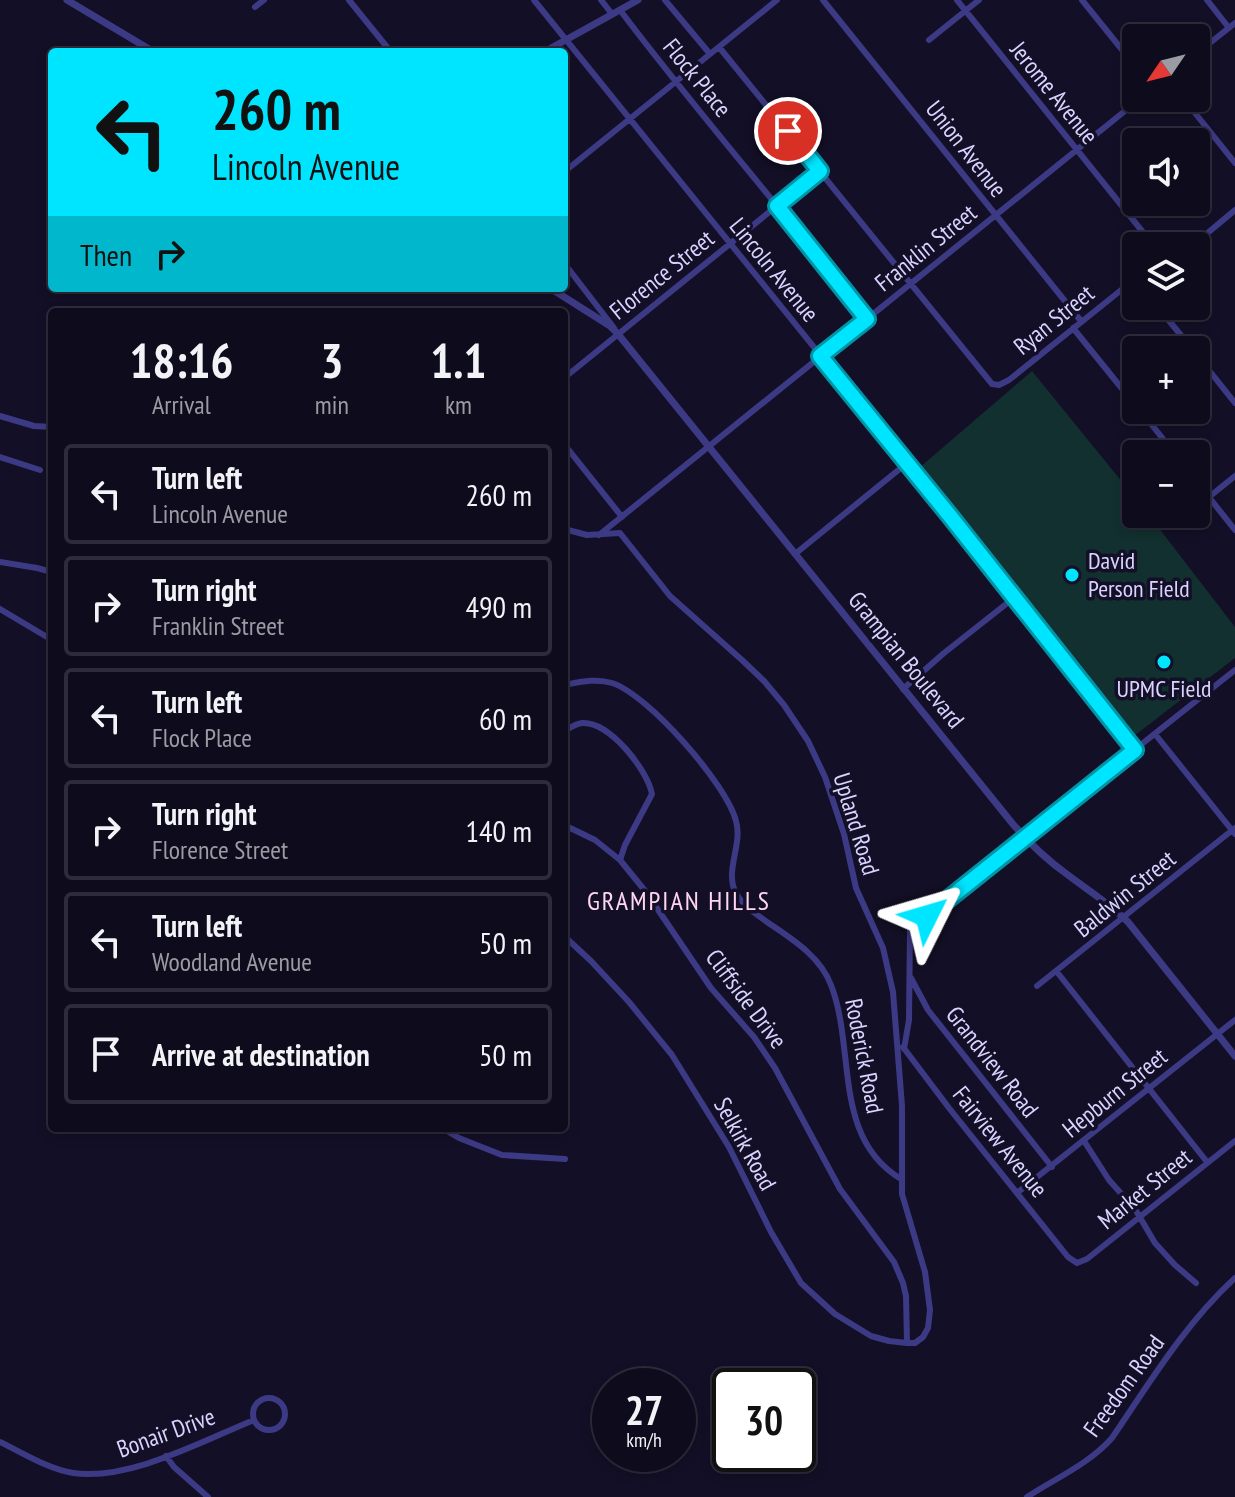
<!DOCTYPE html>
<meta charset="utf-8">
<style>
body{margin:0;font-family:"PT Sans Narrow",sans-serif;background:#171425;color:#f1f3f6;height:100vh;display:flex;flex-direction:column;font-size:30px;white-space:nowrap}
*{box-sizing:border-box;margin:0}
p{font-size:26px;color:#9b9ba3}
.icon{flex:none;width:44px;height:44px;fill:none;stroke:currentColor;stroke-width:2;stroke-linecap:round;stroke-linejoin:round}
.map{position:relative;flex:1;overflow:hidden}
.panel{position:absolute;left:48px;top:308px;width:520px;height:824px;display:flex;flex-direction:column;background:#0e0b1c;border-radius:8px;box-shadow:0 4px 12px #0003,0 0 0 2px #2e2b3b}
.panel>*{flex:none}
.banner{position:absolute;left:48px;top:48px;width:520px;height:244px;border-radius:8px;box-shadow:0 4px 12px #0003,0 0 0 2px #2e2b3b;background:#00e5ff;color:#111;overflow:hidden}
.needle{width:52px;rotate:235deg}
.controls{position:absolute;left:1122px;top:24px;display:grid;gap:16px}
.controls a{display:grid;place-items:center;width:88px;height:88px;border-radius:8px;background:#0e0b1c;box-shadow:0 4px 12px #0003,0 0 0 2px #2e2b3b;font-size:40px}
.speed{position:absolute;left:592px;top:1368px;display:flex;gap:16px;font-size:40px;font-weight:700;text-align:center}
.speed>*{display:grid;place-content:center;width:104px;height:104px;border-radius:50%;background:#0e0b1c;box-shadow:0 4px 12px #0003,0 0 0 2px #2e2b3b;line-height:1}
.speed small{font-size:20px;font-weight:400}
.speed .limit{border:4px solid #111;border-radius:12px;background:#fff;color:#111}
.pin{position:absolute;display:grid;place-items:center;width:68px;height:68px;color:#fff;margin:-34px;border:4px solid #fff;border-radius:50%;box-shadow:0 2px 8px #0007}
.me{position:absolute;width:88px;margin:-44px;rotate:50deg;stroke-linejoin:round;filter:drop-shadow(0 0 6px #0008)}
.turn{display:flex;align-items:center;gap:28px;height:168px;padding:0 32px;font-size:36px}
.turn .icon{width:104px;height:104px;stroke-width:2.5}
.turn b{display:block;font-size:56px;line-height:68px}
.then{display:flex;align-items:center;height:76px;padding:0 32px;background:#0003;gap:16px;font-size:30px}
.eta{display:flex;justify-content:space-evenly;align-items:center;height:136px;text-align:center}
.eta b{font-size:48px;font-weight:800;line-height:56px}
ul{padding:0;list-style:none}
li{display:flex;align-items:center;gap:24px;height:100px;margin:0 16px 12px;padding:0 16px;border:4px solid #2e2b3b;border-radius:8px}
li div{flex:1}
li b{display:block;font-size:30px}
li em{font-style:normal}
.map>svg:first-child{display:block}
.green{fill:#12302f}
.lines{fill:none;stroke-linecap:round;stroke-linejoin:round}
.minor{stroke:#3d3a85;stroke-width:6}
.tertiary{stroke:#3d3a85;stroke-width:7}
.route-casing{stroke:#0095a6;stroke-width:20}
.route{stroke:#00e5ff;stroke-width:14}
.poi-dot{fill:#00e5ff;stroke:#130f26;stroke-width:3}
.labels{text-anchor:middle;stroke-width:7;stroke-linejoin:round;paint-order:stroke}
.street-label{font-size:24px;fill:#d9d4ff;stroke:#130f26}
.poi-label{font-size:24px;fill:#d9d4ff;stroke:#130f26;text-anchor:start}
.neighbourhood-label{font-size:26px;letter-spacing:2px;fill:#ffd6f0;stroke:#130f26}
</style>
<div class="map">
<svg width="1235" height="1497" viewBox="0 0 1235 1497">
<rect width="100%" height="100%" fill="#130f26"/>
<path class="green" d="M1032,371L1136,499V514H1148L1235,627V658L1134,736L919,468Z"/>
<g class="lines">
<path class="minor" d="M349,0L391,52
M534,0L950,516L1135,750
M601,0L612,14
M665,0L710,54
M823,0L1081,321
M957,0L1154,246
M1082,0L1136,67
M1207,0L1229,28
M255,7L264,0
M620,10C699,115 787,214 867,319
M929,40L979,0
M719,47L992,384L999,385L1009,380L1120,291L1124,288H1136
M1196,54L1235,23
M1183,98L1235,163
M564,172L777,0
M1192,246L1235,210
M564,263L614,328
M1157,306L1193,350
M1073,328L1136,406
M1196,354L1235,403
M564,378L820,171
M1140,410L1175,454
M0,416L34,426L52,427
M564,444L622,517
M0,457L40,470
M1196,481L1235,530
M1209,497L1235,476
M564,529L587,535L620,533L670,596L742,660L764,681L784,705L808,741L825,777L844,834L856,888L883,948L893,992L902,1106V1194L925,1272L930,1310L928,1328L923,1337L915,1343H907L889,1341L871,1336L835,1314L801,1283L771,1232L729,1147L672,1055L629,1002L591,961L564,936
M599,535L1141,98
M795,554L907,463
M0,562L37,568L52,572
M0,609L52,640
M564,685C580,682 596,678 612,683C649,695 727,785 736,821C743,845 724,871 736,893C742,905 756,914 767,922C792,939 820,956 831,985C856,1049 832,1138 901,1179
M903,689L944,653L1015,597
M564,731C570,728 575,724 582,723C609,721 647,769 652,794L625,845L620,860L646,892L711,988L754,1037L775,1068L840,1189L894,1262L903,1283L906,1296L907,1343
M1155,734L1235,834
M564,825L595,840L620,860
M1057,972L1207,1162
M911,978L928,1010L1052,1167
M1037,986L1235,828
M903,1047L949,1108L1068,1257L1077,1263L1087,1259L1235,1141
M904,1049L909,1020L910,930L944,901L1235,670
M442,1128L459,1138L502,1155L565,1159
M1084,1141L1109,1180L1135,1209L1155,1243L1175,1265L1196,1283
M1017,1193L1235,1020
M253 1414a16 16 0 1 1 32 0a16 16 0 1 1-32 0Z
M0,1442C23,1453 48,1469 73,1473C130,1481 202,1441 254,1420
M166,1456L174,1467L208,1497
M1027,1497C1056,1478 1089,1464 1112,1438C1150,1382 1185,1324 1235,1278"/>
<path class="tertiary" d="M67,0L154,52
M544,52L638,0
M550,288L610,326L618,334L1012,823C1029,843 1047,860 1068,875C1089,891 1110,904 1128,922L1235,1056"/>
</g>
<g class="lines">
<defs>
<path id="route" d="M788,131L820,171L777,206L867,319L820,356L950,516L1135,750L927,916"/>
</defs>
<use href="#route" class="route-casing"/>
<use href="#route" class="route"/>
</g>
<g class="poi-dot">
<circle cx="1072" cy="575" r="8"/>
<circle cx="1164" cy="662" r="8"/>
</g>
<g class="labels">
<g class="street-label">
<text transform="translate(697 78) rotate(51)" y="8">Flock Place</text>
<text transform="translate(1054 93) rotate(51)" y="8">Jerome Avenue</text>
<text transform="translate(966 149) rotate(52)" y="8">Union Avenue</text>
<text transform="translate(926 248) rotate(-39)" y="8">Franklin Street</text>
<text transform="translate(774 270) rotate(51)" y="8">Lincoln Avenue</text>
<text transform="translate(662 275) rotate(-39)" y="8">Florence Street</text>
<text transform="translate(1054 320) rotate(-39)" y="8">Ryan Street</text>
<text transform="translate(906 660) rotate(51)" y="8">Grampian Boulevard</text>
<text transform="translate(856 824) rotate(73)" y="8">Upland Road</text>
<text transform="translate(1125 894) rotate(-39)" y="8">Baldwin Street</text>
<text transform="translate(746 999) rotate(53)" y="8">Cliffside Drive</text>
<text transform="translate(864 1056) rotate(79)" y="8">Roderick Road</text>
<text transform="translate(992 1062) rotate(52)" y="8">Grandview Road</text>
<text transform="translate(1115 1093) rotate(-39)" y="8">Hepburn Street</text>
<text transform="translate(1000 1142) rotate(51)" y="8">Fairview Avenue</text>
<text transform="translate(745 1144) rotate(61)" y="8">Selkirk Road</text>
<text transform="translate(1145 1189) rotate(-39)" y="8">Market Street</text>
<text transform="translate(1124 1386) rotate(-54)" y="8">Freedom Road</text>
<text transform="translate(166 1433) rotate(-20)" y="8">Bonair Drive</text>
</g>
<g class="poi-label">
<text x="1088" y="569">David<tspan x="1088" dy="28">Person Field</tspan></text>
<text x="1164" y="697" text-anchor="middle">UPMC Field</text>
</g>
<g class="neighbourhood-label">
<text x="679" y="910">GRAMPIAN HILLS</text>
</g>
</g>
</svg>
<div class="controls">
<a><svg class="needle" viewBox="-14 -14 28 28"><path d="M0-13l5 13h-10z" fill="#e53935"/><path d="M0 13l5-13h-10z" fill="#9b9ba3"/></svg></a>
<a><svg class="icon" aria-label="sound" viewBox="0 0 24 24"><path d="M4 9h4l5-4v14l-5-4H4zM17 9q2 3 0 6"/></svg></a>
<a><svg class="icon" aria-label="layers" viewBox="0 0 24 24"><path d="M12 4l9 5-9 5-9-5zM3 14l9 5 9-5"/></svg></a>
<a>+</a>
<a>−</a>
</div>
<div class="speed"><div>27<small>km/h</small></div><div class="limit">30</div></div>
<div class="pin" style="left:788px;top:131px;background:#d93025"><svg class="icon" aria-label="arrive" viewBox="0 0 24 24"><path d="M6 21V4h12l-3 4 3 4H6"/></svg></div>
<svg class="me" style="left:927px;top:916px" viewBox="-20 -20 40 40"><path d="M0-17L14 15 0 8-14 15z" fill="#00e5ff" stroke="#fff" stroke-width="4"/></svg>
<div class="banner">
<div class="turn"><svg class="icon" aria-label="left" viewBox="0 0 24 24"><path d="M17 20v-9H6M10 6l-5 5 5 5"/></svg><div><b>260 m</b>Lincoln Avenue</div></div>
<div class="then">Then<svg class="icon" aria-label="right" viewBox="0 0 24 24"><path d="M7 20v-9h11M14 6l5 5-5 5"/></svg></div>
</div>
<section class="panel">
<div class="eta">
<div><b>18:16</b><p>Arrival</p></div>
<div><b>3</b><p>min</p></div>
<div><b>1.1</b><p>km</p></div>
</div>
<ul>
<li><svg class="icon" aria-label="left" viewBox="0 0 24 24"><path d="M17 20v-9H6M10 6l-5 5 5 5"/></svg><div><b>Turn left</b><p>Lincoln Avenue</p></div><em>260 m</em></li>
<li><svg class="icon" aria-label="right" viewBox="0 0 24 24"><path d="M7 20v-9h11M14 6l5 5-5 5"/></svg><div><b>Turn right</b><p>Franklin Street</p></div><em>490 m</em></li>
<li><svg class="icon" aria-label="left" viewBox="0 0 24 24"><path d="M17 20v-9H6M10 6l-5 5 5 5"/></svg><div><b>Turn left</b><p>Flock Place</p></div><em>60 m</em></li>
<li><svg class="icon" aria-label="right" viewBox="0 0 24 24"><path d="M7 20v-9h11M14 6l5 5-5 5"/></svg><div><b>Turn right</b><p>Florence Street</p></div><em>140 m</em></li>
<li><svg class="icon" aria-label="left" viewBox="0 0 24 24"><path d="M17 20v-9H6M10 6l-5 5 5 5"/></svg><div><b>Turn left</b><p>Woodland Avenue</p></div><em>50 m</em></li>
<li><svg class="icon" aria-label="arrive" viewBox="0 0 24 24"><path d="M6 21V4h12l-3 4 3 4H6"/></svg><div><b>Arrive at destination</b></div><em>50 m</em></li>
</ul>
</section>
</div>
